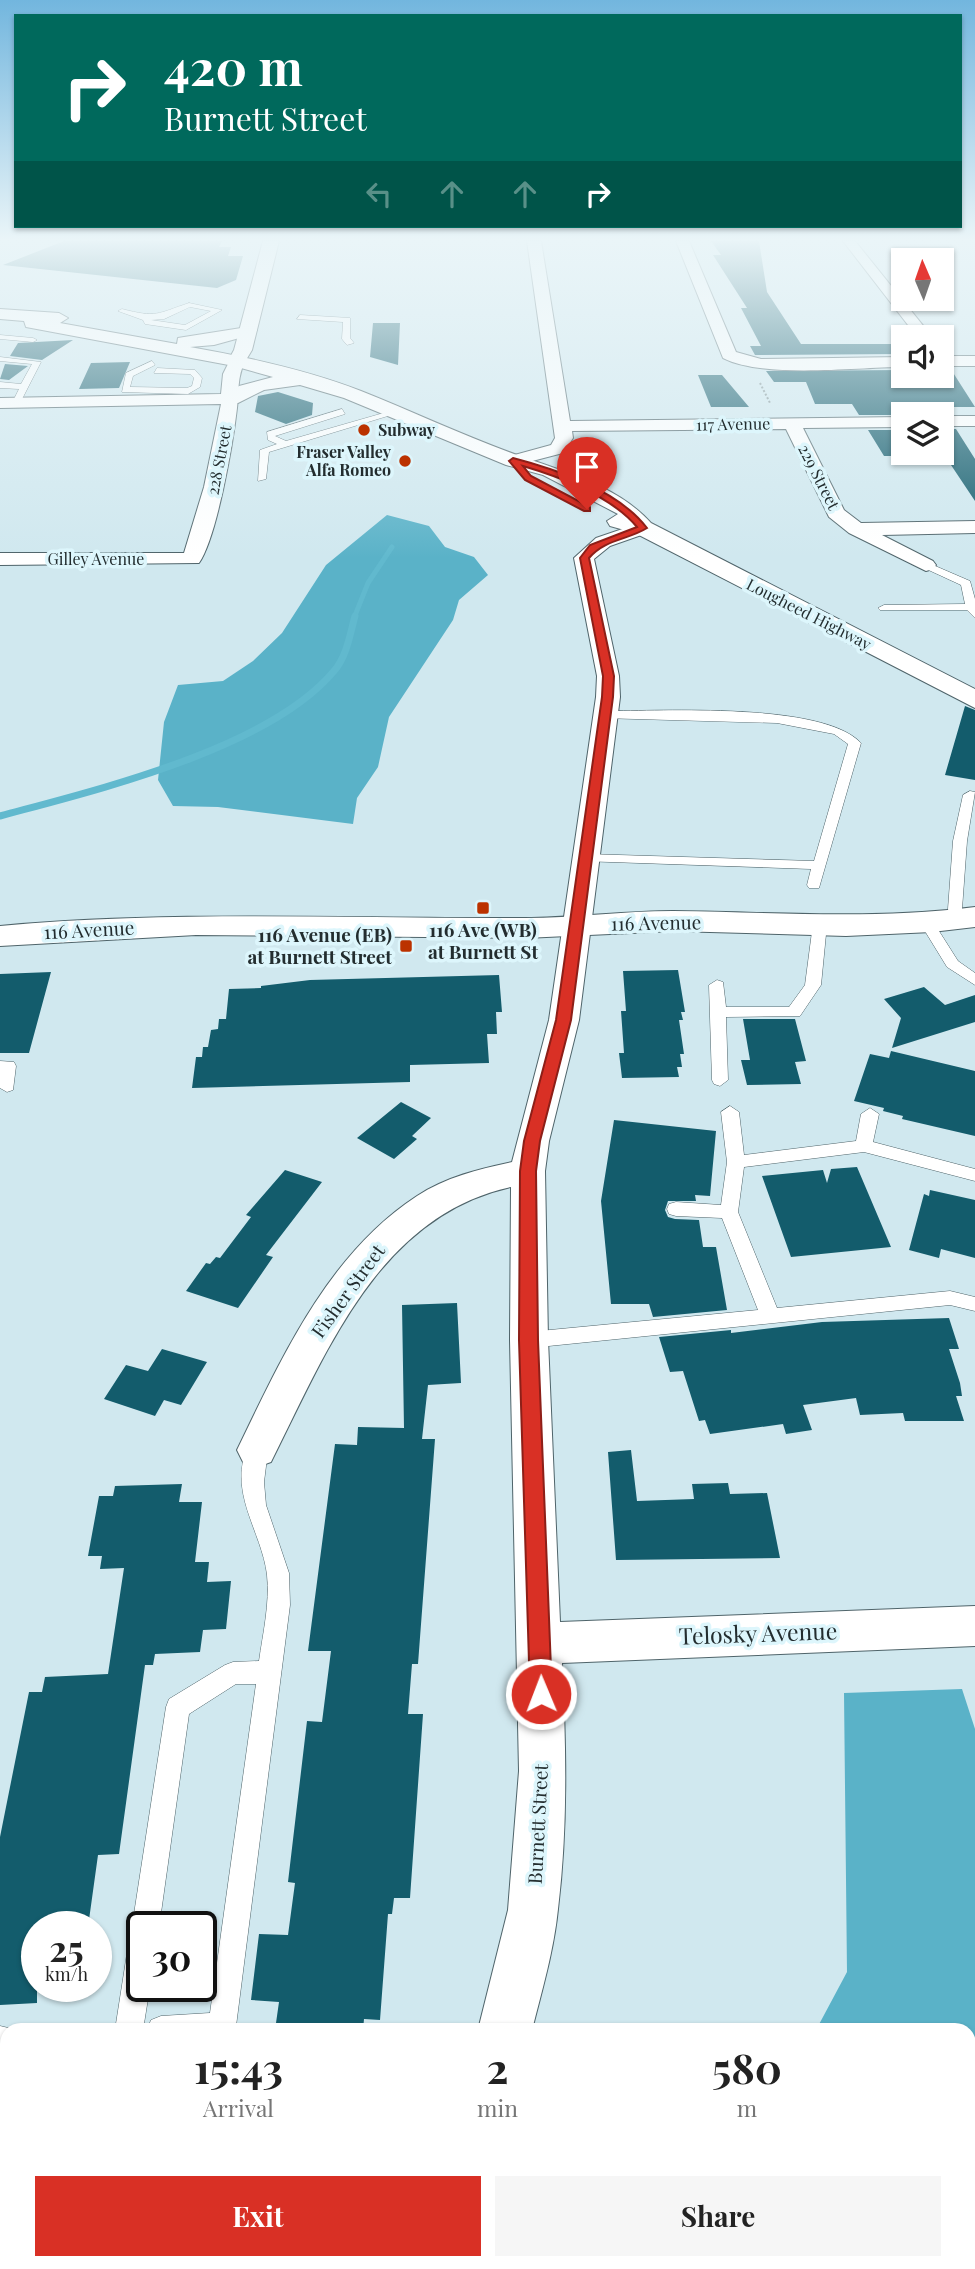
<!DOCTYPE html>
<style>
body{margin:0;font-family:"Playfair Display",serif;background:#f6f6f6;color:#222;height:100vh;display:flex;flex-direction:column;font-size:26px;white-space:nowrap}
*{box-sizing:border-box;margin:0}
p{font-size:23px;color:#767676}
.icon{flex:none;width:38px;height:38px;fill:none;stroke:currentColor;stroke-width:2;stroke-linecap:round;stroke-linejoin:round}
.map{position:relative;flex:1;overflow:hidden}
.details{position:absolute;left:0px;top:2023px;width:976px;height:247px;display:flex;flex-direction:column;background:#fff;border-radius:21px 21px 0 0;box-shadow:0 2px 5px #0004}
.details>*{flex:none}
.guide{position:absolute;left:14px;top:14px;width:948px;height:214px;border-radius:0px;box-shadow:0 2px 5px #0004;background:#00695c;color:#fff;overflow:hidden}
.needle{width:46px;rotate:358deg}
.tools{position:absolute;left:891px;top:248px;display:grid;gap:14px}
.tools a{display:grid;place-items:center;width:63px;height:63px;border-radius:0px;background:#fff;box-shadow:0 2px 5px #0004;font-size:35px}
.speed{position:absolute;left:21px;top:1911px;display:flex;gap:14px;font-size:35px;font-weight:700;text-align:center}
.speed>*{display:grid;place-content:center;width:91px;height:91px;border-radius:50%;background:#fff;box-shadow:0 2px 5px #0004;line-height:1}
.speed small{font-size:18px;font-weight:400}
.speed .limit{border:4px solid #111;border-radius:10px;background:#fff;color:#111}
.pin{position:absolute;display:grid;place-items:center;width:60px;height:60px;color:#fff;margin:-72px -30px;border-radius:50% 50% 50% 0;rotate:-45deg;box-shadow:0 0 7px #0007}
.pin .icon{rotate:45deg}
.me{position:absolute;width:77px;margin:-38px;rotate:359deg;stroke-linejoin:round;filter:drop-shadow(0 0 5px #0008)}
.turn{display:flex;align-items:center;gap:24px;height:147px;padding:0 35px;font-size:32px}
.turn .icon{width:91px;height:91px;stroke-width:2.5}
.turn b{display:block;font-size:49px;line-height:60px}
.lanes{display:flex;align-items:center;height:66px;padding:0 35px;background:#0003;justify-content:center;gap:35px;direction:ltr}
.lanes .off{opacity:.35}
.eta{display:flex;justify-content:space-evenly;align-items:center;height:119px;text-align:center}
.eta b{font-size:42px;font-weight:700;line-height:49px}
.cta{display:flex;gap:14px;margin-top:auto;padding:14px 35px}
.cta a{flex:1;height:80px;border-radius:0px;background:#d93025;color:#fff;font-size:28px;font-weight:700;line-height:80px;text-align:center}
.cta a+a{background:#f6f6f6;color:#222}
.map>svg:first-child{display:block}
.forest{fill:#5ab2c8}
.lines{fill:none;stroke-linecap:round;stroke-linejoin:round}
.stream-far1{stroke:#61b9ce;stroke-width:5}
.stream{stroke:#61b9ce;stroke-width:7}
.building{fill:#135c6c}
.service-casing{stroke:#4f646a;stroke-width:1}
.minor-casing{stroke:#4f646a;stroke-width:2}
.tertiary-casing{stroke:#4f646a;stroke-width:2}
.primary-casing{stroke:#4f646a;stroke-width:2}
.path{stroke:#839599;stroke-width:2;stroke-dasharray:2 2;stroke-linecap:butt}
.service{fill:#fff;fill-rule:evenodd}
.minor{fill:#fff;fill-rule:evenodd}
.tertiary{fill:#fff;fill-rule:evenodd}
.primary{fill:#fff;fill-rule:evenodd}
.route{fill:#d93025;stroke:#8d1f18;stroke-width:2}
.poi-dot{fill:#bb3200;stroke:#ddf6fc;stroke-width:2.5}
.labels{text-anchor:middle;stroke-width:7;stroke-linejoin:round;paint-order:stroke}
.far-street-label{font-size:16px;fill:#232d2f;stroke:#ddf6fc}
.far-poi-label{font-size:16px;font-weight:bold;fill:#232d2f;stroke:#ddf6fc;text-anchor:start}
.street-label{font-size:19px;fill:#232d2f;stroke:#ddf6fc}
.poi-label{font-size:19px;font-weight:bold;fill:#232d2f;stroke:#ddf6fc}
.near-street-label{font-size:23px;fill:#232d2f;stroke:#ddf6fc}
</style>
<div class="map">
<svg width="975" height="2269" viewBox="0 0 975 2269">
<rect width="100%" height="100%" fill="#d0e8ef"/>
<path class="forest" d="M387,515L429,526L445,547L474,557L488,575L459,600L453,620L389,717L378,767L357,798L353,824L218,807L173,806L158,780L164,722L178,685L223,681L253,661L282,633L326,565Z
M962,1689L975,1729V2253L970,2257V2030H816L847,1972L844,1693Z
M564,2263H962L953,2269H562Z"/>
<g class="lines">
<path class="stream-far1" d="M354,618L368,583L392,547"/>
<path class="stream" d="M0,816C96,790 269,749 334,671C347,656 350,634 355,616"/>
</g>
<path class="building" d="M64,241H222L219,247H231L228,256H243L236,280L217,288L3,265Z
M711,241H759L767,292L801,344H893L900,354L755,355L750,346H761L741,308H747L713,255H721Z
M373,323H400L398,365L370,357Z
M73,340L42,360L10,356L18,343Z
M130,362L119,388L79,389L91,363Z
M5,364L28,366L9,380L0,379Z
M903,370V376H942V372L952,371L975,407H939L944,413L940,415H859L852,404H815L806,382H774L766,371Z
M698,375H722L749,407H711Z
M278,392L313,403L312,415L286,424L255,412L258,396Z
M942,429H956L975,459V501L945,456H884L868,430H903V453H942Z
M965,706L975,710V780L945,775Z
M678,970L685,1012H681L683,1020H679L684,1054H680L682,1067H677L679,1077L622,1078L619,1053H624L621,1011H626L623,971Z
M51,972L29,1053H0V974Z
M499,975L502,1012H496L497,1034H487L489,1063L410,1065V1082L192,1088L196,1057H202L203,1047H208L211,1030L218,1029L219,1019H226L229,989L261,988V986L310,980Z
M924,987L945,1005L975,995V1022L892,1048L901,1018L884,999Z
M743,1019H795L806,1061L795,1062L801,1084L747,1085L741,1060H750Z
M891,1051L975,1071V1136L902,1119L903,1116L883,1111L884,1108L854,1101L870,1054L889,1058Z
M401,1102L431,1118L412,1136L417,1139L394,1159L357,1138Z
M614,1120L716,1131L710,1196L695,1195L696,1201H668L665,1210L668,1217L675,1219L699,1220L703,1247H716L727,1310L653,1317L649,1304H611L601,1201Z
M857,1167L891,1247L791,1257L762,1176L823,1170L827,1183L831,1169Z
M285,1170L322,1182L266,1255L273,1257L238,1308L186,1291L206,1263L210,1264L216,1257L220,1258L251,1217L246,1215Z
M930,1190L975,1200V1258L941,1249L939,1258L909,1250L924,1194L929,1196Z
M457,1303L461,1383L428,1385L422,1439H435L418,1664H412L408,1714H423L410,1898H394L392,1914H388L380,2020L364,2019L363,2030H275L279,2002L251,2000L259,1934L288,1935L295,1883L288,1882L307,1721L322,1722L331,1651H308L335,1444L357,1445L358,1427L404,1428L402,1305Z
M949,1318L959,1349H949L960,1383L962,1396H956L964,1421H905L903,1413L860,1415L856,1398L803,1405L812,1430L786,1434L783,1424L710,1434L705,1420L699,1421L683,1371L670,1372L659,1337L731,1330V1333L822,1322Z
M162,1349L207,1362L181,1405L164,1400L155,1416L104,1399L126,1365L148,1371Z
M631,1450L637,1501L694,1499L692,1484L728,1483L730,1494L767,1493L780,1558L616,1560L608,1452Z
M182,1484L179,1502H202L195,1562H209L207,1582L231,1581L226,1629L203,1630L200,1652L155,1654L153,1665H145L119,1854L98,1855L88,1927H37V2003L0,2005V1837L29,1692H42L45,1677L108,1674L124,1568L100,1569L102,1556H88L99,1496H113L115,1486Z"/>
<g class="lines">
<defs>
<path id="service" d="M189,303L222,310L186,330L145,324L143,320L118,311L122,309C157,318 156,314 189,303ZM190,307L211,311L185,325L151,320L164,319Z
M300,315L350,318V338L354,343L347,345L342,339L343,322L297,319Z
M0,335L33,338L37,340L33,342L0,339Z
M0,357L41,362L19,405L12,403L19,389L0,388V382L21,384L32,364L0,361Z
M152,361L155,365L133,376L130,387L187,388L192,386L194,378L190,374L154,373L157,368L195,370L202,378L200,387L188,394L122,392L126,373Z
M342,409L345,414L275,436L286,441L394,410L401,412L269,452L266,479L258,481L260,450L277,444L268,440L267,432Z
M561,436H567L578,454V473L570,471L568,454Z
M926,562L970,581L975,599V618L967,610H880L878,608L884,605L965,604L961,585L922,567L921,565Z
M605,711C662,711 823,702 861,743L819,888H809L807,885L811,869L581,861V855L586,854L814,861L848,744L834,734L777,723L601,718L599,715Z
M970,791L975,792L967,841L962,909L964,920L957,924L950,920L948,909L953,841L963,795Z
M927,919L932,920L958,961L975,973V985L947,967L920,923Z
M820,920L827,924L821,985L800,1016L726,1017L728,1080L720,1086L714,1084L712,1080L709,985L717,980L723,982L726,1007H789L805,985L813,924Z
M0,1061L14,1062L16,1066L13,1090L7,1092L0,1088Z
M730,1106L739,1112L744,1155L856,1141L861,1114L870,1108L879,1114L873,1142L975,1169V1181L864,1152L744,1167L738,1212L777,1308L950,1291L975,1297V1311L950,1305L529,1348L522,1345L519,1340L522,1335L529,1332L758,1310L722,1218L676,1216L669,1214L667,1209L669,1204L676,1202L721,1205L727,1162L721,1112Z
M257,1441L265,1444L268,1450L264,1482L266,1505L289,1573L290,1605L236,2026L234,2030H147L151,2020L161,2016L210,2013L256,1684H236L189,1714L159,1927H142V1986H150L143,2030H115L128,1947L135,1936L132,1927L166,1707L169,1699L225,1665L233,1662L259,1661C263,1633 270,1603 267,1575C262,1531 226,1491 249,1444Z
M0,2026L17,2030H7V2054H0Z"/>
<path id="minor" d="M527,241H541L570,421L903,417V427L803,428L844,510L861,523L975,521V533L882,535L933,561L936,565L933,569L926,571L849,533L829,517L786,429L572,431L573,438L563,453L513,466L507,465L504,461L507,457L551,445L555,438Z
M676,241H689L736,352L761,359L903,357V367C856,367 764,379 723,358Z
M843,241H855L933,338H918Z
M237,356L245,361C237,377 239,392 237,408C233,443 217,537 199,563L0,565V553H184L204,487L221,404L0,408V398L221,394L223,374L231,358Z
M942,356H975V366H942Z
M942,416H975V426H942Z
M643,522L653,528L650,532L610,546L594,559L619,676L620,697L579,1020L549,1141L545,1171L548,1340L560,1622L975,1606V1646L562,1663C566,1745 568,1827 558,1909C554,1950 542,1990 532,2030H478L508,1910L519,1771L510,1340L511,1187C378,1216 326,1353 271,1462L257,1467L243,1462L237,1450C282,1357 328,1254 417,1196C446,1177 479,1169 512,1162L549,1020L596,697L597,676L574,558L596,538Z
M407,2263H465L463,2269H405Z"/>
<path id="tertiary" d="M263,241H279L252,350L243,365L237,366L228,361L234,350Z
M975,907V927L932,932L846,936L674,931L525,938L196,935L0,946V926C175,910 349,919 525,918C574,918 623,911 673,911C775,912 874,920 975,907Z"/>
<path id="primary" d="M0,309L59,313L68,318L60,323L177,344L178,338L184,337L254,326L257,330L254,334L214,345L190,347C247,357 307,370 361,391C414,412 466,437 520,456C565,472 618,486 651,523L975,689V708L635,533L610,526L607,521L618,514L543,475L506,465L344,398L300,385L264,390L238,403H224L221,399L239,386L273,377L234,366L26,327L24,321L0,319Z"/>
</defs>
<use href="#service" class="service-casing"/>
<use href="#minor" class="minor-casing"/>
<use href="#tertiary" class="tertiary-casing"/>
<use href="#primary" class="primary-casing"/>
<path class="path" d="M760,383L770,403"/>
<use href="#service" class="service"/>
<use href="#minor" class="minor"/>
<use href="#tertiary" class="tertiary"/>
<use href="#primary" class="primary"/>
</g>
<linearGradient id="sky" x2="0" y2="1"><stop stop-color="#72b6de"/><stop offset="0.43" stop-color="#eaf5f8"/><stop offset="1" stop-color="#eaf5f8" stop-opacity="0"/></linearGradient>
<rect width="975" height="558" fill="url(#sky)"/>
<path class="route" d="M513,458C559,470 618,490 647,528C628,540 605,539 589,558L614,676L613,697L571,1020L540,1141L536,1171L538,1340L552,1694L549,1701L541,1704L533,1701L530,1694L519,1340L520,1171L524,1141L556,1020L602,697L603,676L580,558L590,545L637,527C611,496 560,477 523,466L531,476L590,507V511H584L525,480L509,461Z"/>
<g class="poi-dot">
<circle cx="364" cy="430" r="7"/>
<circle cx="405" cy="461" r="7"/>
<rect x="476" y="901" width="14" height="14" rx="3.5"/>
<rect x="399" y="939" width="14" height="14" rx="3.5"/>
</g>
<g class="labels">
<g class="far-street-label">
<text transform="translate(733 424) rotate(-1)" y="6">117 Avenue</text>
<text transform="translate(219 460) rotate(-79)" y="6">228 Street</text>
<text transform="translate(819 477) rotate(63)" y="6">229 Street</text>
<text x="96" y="565">Gilley Avenue</text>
<text transform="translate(809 614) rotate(27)" y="6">Lougheed Highway</text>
</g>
<g class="far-poi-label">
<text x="378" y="436">Subway</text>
<text x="391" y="458" text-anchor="end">Fraser Valley<tspan x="391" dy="18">Alfa Romeo</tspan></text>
</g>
<g class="street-label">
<text transform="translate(656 923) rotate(-1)" y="7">116 Avenue</text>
<text transform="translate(89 930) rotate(-3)" y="7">116 Avenue</text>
<text transform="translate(348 1291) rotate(-54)" y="7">Fisher Street</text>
<text transform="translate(538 1824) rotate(-87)" y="7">Burnett Street</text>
</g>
<g class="poi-label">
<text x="483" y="937">116 Ave (WB)<tspan x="483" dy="22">at Burnett St</tspan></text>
<text x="392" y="942" text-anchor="end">116 Avenue (EB)<tspan x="392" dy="22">at Burnett Street</tspan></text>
</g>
<g class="near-street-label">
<text transform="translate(758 1634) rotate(-2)" y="8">Telosky Avenue</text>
</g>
</g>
</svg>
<div class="tools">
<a><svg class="needle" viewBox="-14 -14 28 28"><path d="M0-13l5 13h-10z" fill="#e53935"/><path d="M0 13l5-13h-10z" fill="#767676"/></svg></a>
<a><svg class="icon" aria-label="sound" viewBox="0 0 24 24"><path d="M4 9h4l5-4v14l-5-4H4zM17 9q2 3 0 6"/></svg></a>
<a><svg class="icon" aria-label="layers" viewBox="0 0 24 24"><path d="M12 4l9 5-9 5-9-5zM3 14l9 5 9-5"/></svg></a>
</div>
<div class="speed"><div>25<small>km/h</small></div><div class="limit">30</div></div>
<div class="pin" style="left:587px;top:509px;background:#d93025"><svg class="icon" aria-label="arrive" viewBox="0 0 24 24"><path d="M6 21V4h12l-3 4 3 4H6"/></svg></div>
<svg class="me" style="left:541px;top:1694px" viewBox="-20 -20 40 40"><circle r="17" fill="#d93025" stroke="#fff" stroke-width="3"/><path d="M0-11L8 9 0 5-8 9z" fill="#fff"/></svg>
<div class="guide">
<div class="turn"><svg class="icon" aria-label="right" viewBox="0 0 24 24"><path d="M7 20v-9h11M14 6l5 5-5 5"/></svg><div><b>420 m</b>Burnett Street</div></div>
<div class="lanes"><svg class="icon off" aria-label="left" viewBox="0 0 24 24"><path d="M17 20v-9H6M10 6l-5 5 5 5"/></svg><svg class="icon off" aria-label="ahead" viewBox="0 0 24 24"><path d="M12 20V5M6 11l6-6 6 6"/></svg><svg class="icon off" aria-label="ahead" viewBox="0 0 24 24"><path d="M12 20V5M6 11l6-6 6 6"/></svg><svg class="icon" aria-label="right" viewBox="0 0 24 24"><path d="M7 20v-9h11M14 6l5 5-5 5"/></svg></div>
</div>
<section class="details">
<div class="eta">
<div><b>15:43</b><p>Arrival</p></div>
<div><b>2</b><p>min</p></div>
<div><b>580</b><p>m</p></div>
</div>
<div class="cta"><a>Exit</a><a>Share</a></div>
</section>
</div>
